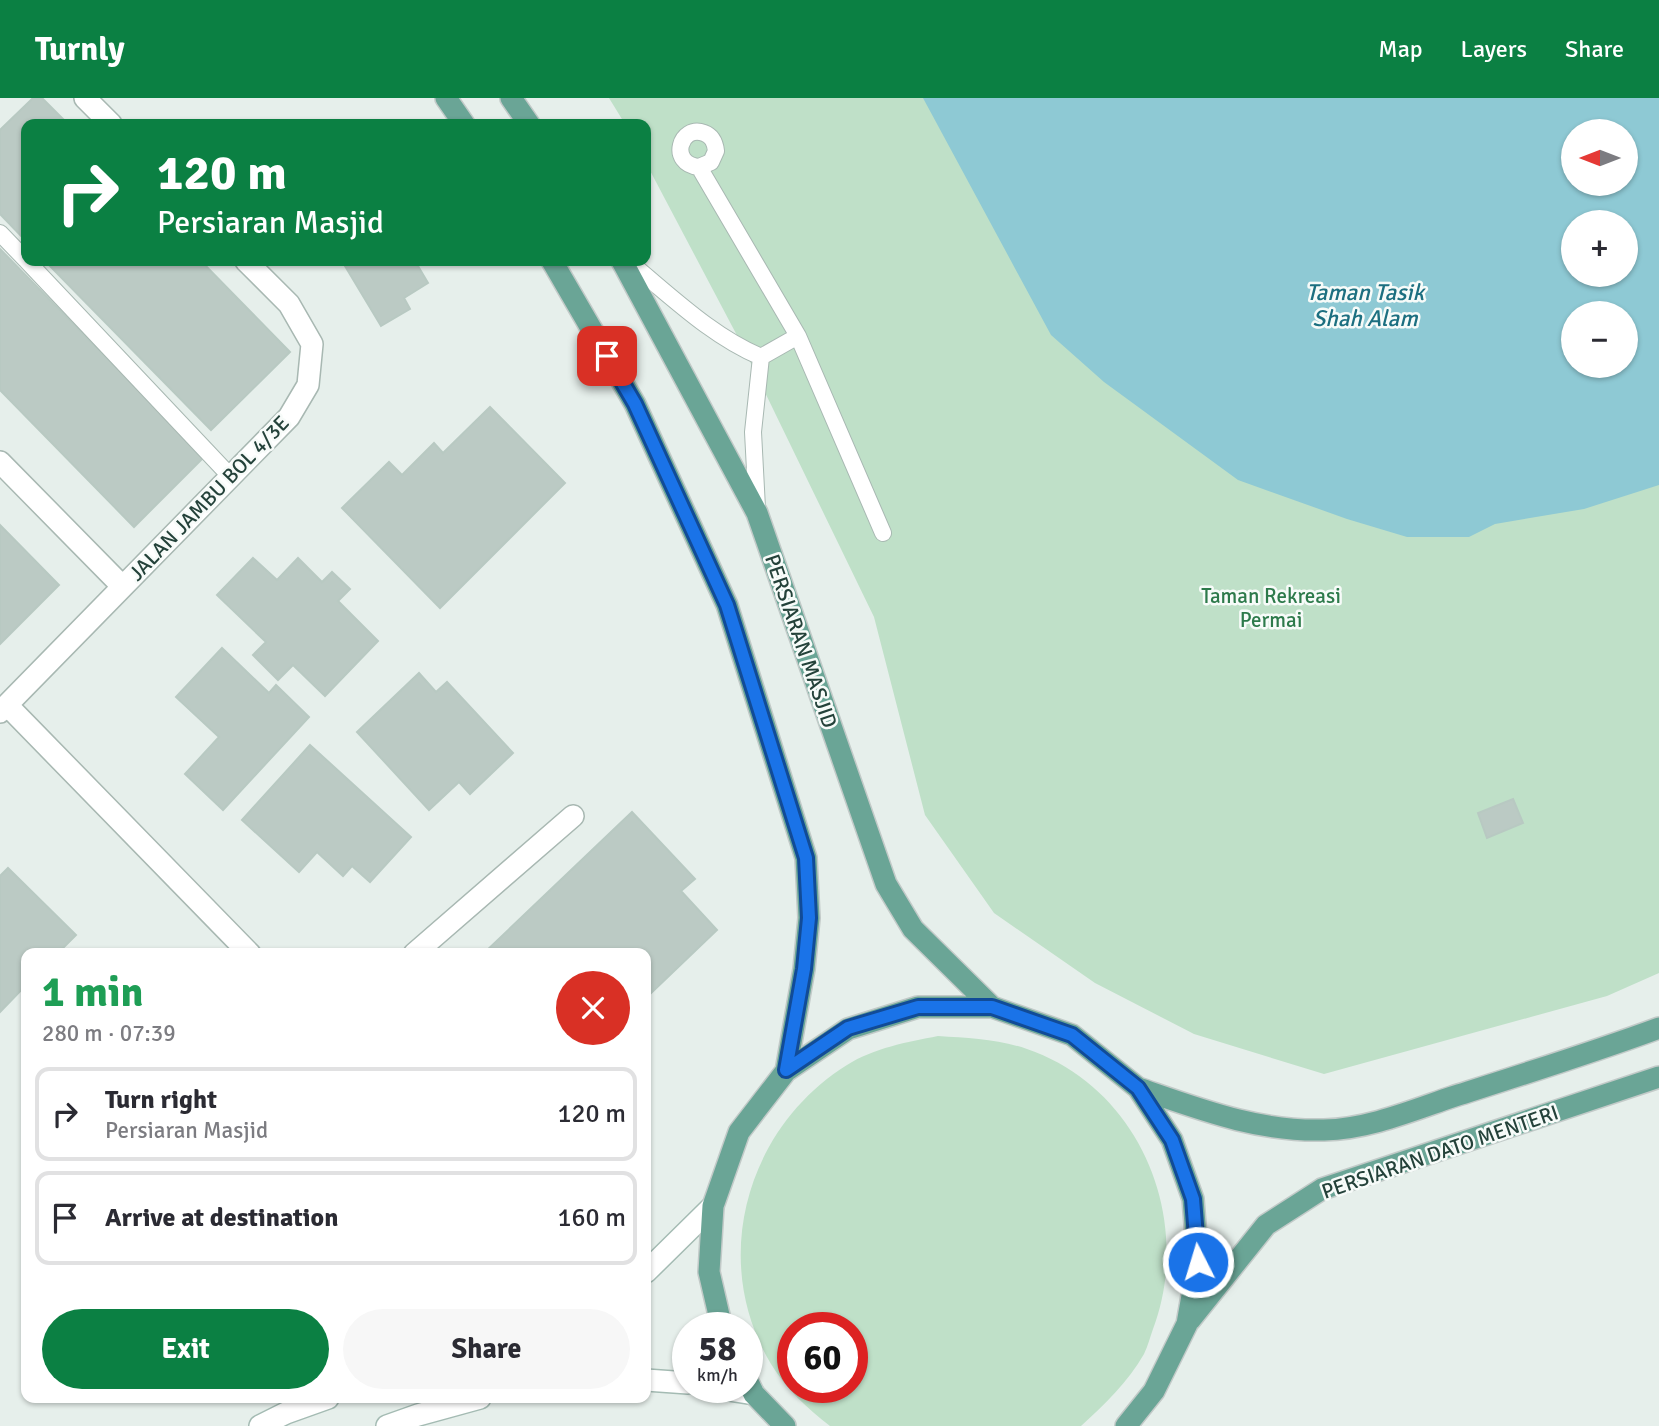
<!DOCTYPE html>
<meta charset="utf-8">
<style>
body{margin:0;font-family:Signika,sans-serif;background:#f7f7f7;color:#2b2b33;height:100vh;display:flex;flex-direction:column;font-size:26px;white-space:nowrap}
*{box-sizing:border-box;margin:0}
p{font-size:23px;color:#7c7c81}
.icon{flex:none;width:38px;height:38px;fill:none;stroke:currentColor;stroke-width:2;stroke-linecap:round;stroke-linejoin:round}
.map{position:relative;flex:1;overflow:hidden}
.details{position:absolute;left:21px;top:850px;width:630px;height:455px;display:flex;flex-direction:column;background:#fff;border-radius:14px;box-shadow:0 2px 5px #0004}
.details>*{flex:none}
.hud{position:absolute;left:21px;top:21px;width:630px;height:147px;border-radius:14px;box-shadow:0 2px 5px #0004;background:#0b8043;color:#fff;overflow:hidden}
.needle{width:46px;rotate:270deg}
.buttons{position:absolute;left:1561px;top:21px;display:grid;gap:14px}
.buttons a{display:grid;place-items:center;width:77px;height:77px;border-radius:50%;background:#fff;box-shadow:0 2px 5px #0004;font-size:35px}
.speed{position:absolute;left:672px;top:1214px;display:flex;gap:14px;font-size:35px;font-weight:700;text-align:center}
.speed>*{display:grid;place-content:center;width:91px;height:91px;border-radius:50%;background:#fff;box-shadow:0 2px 5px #0004;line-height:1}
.speed small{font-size:18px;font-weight:400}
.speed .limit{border:10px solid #d22;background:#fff;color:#111}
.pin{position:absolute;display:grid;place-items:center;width:60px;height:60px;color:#fff;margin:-30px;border-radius:14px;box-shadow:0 4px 10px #0006}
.me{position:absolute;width:77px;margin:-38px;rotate:355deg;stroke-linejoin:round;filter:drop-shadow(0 0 5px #0008)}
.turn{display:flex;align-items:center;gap:24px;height:147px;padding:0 21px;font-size:32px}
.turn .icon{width:91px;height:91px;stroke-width:2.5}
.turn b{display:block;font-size:49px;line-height:60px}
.round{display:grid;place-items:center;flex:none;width:74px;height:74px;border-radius:37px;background:#f7f7f7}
.summary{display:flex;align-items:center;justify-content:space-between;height:119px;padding:0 21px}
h1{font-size:42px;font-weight:700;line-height:52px;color:#1e9e55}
.primary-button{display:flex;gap:14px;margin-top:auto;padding:14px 21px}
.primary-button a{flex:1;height:80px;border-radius:42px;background:#0b8043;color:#fff;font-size:28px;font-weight:700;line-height:80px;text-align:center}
.primary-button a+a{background:#f7f7f7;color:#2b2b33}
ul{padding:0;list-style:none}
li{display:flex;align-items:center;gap:21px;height:94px;margin:0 14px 10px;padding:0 7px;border:4px solid #e1e1e2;border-radius:14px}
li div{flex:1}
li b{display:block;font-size:26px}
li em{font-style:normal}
header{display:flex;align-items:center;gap:42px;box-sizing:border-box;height:98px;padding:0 35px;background:#0b8043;color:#fff}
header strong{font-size:33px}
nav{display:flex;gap:38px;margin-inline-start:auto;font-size:24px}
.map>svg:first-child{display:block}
.green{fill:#bfe0c8;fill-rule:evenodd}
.water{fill:#8ec9d4;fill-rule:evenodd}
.building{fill:#bbcac4;stroke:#b8c9c2;stroke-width:2}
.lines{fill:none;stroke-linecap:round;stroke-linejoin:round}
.lane-casing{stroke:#a8b8b2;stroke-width:18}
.street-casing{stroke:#a8b8b2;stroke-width:24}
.secondary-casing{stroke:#a4bbb3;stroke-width:24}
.primary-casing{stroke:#c2cac8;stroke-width:24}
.lane{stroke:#fff;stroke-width:16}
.street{stroke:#fff;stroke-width:21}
.secondary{stroke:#fff;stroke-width:21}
.primary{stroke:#6aa596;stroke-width:21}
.route-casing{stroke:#114b97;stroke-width:18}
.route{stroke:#1a73e8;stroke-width:12}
.labels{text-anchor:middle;stroke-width:5;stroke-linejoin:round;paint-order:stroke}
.street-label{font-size:21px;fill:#24423a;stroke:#f7fbf9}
.park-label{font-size:21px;fill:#2d7a4b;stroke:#f7fbf9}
.water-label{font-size:23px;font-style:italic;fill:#1c6f80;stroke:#f7fbf9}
</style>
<header>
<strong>Turnly</strong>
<nav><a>Map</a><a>Layers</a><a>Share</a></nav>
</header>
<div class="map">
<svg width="1659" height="1328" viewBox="0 0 1659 1328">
<rect width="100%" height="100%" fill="#e6efeb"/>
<path class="green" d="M609,0H1659V875L1607,898L1324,976L1194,936L1095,885L994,815L925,717L874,519L741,245L646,65V26H625ZM1573,33H1626V86H1573ZM1573,124H1626V177H1573ZM1573,215H1626V268H1573Z
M938,938C969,940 998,941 1027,951C1141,990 1194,1122 1153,1231C1150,1239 1148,1248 1144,1256C1128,1284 1105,1306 1081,1328H830C807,1310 786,1291 771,1266C709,1163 746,1030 847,967C874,950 907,944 938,938ZM852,1230V1290H793V1230Z"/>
<path class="water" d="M923,0H1659V387L1584,411L1495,426L1469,439H1407L1347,421L1238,382L1104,284L1051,237ZM1573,33H1626V86H1573ZM1573,124H1626V177H1573ZM1573,215H1626V268H1573Z"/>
<path class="building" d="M33,0H42L68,26H26V143L0,116V32Z
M0,151L204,359L134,429L0,292Z
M45,163H201L290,254L211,332Z
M342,163H415L428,185L404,200L410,211L381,228Z
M490,309L565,385L440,510L342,410L389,364L402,377L434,345L443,355Z
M0,427L59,487L0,546Z
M253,460L277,482L298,460L322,484L332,474L350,491L338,503L378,543L325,598L293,567L278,582L253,557L266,544L217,497Z
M222,550L269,595L276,587L309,619L223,712L185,676L219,639L176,599Z
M419,575L436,594L447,584L513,655L470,696L459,684L429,712L357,634Z
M310,647L411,739L370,784L352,768L343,778L317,754L299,774L242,722Z
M1513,701L1523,725L1487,740L1478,715Z
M632,714L695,781L681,793L717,832L646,900V856H483Z
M8,770L76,837L57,856H26V887L0,914V778Z"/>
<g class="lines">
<defs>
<path id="lane" d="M699,69L711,64L716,53C715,44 712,38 704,35C680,26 668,66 699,69L798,238L883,435
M0,135L26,162
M27,163L231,379
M628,163C671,198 710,237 761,259
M761,259L798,238
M757,410L753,334L761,259"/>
<path id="street" d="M85,0L111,26
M0,364L122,488
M7,607L250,856
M0,614L289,319L308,287L312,246L289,206L246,163
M414,856L573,718"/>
<path id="secondary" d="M646,1174L713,1108
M646,1282L688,1285
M716,1290L754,1296
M260,1328L286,1315L328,1300
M387,1328L418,1317L480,1300"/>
<path id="primary" d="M446,0L464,26
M511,0L529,26
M552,163L635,306L727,507L806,760L809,820L804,871L786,973
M622,163L757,415L886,786L913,831L992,909
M1138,990C1199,1011 1258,1034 1324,1032C1368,1031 1411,1013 1452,999C1521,977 1591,955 1659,930
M1190,1222L1266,1127L1322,1091L1659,979
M722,1230L709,1174L713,1108L739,1034L786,973L848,931L918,909H992L1072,937L1138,990L1172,1042L1193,1101L1198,1164L1187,1226L1154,1293L1126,1328
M747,1282L754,1296L785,1328"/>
</defs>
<use href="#lane" class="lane-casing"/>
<use href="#street" class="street-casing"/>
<use href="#secondary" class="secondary-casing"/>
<use href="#primary" class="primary-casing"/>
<use href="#lane" class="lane"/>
<use href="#street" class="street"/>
<use href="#secondary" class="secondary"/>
<use href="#primary" class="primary"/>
</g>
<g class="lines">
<defs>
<path id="route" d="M607,258L635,306L727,507L806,760L809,820L804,871L786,972L848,930L918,909H992L1072,937L1138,990L1172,1042L1193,1101L1198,1164"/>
</defs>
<use href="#route" class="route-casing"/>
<use href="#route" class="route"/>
</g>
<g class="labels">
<g class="street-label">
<text transform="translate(209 400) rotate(-46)" y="7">JALAN JAMBU BOL 4/3E</text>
<text transform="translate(801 543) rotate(71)" y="7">PERSIARAN MASJID</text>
<text transform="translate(1440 1054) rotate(-19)" y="7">PERSIARAN DATO MENTERI</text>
</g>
<g class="park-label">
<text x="1271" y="505">Taman Rekreasi<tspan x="1271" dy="24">Permai</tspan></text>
</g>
<g class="water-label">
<text x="1365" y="202">Taman Tasik<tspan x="1365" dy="26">Shah Alam</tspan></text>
</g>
</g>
</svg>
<div class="buttons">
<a><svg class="needle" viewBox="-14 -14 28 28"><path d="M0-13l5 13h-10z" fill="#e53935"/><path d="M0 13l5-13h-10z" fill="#7c7c81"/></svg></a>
<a>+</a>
<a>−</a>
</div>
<div class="speed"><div>58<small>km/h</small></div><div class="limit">60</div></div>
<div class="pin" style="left:607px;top:258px;background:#d93025"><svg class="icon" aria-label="arrive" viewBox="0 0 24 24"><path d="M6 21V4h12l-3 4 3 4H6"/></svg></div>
<svg class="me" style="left:1198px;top:1164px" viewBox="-20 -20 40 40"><circle r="17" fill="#1a73e8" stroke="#fff" stroke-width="3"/><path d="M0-11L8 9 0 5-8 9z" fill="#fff"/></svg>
<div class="hud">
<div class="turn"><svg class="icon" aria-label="right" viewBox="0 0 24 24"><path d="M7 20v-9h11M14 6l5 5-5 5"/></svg><div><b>120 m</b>Persiaran Masjid</div></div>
</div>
<section class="details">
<div class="summary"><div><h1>1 min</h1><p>280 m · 07:39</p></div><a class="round" style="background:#d93025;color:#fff"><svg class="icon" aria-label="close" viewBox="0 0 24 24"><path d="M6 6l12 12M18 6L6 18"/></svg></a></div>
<ul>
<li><svg class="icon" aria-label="right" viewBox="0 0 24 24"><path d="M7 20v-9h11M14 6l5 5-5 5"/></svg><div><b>Turn right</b><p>Persiaran Masjid</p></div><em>120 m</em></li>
<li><svg class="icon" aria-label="arrive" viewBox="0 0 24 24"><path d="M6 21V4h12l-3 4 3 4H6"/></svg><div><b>Arrive at destination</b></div><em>160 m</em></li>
</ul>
<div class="primary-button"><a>Exit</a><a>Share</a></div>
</section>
</div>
